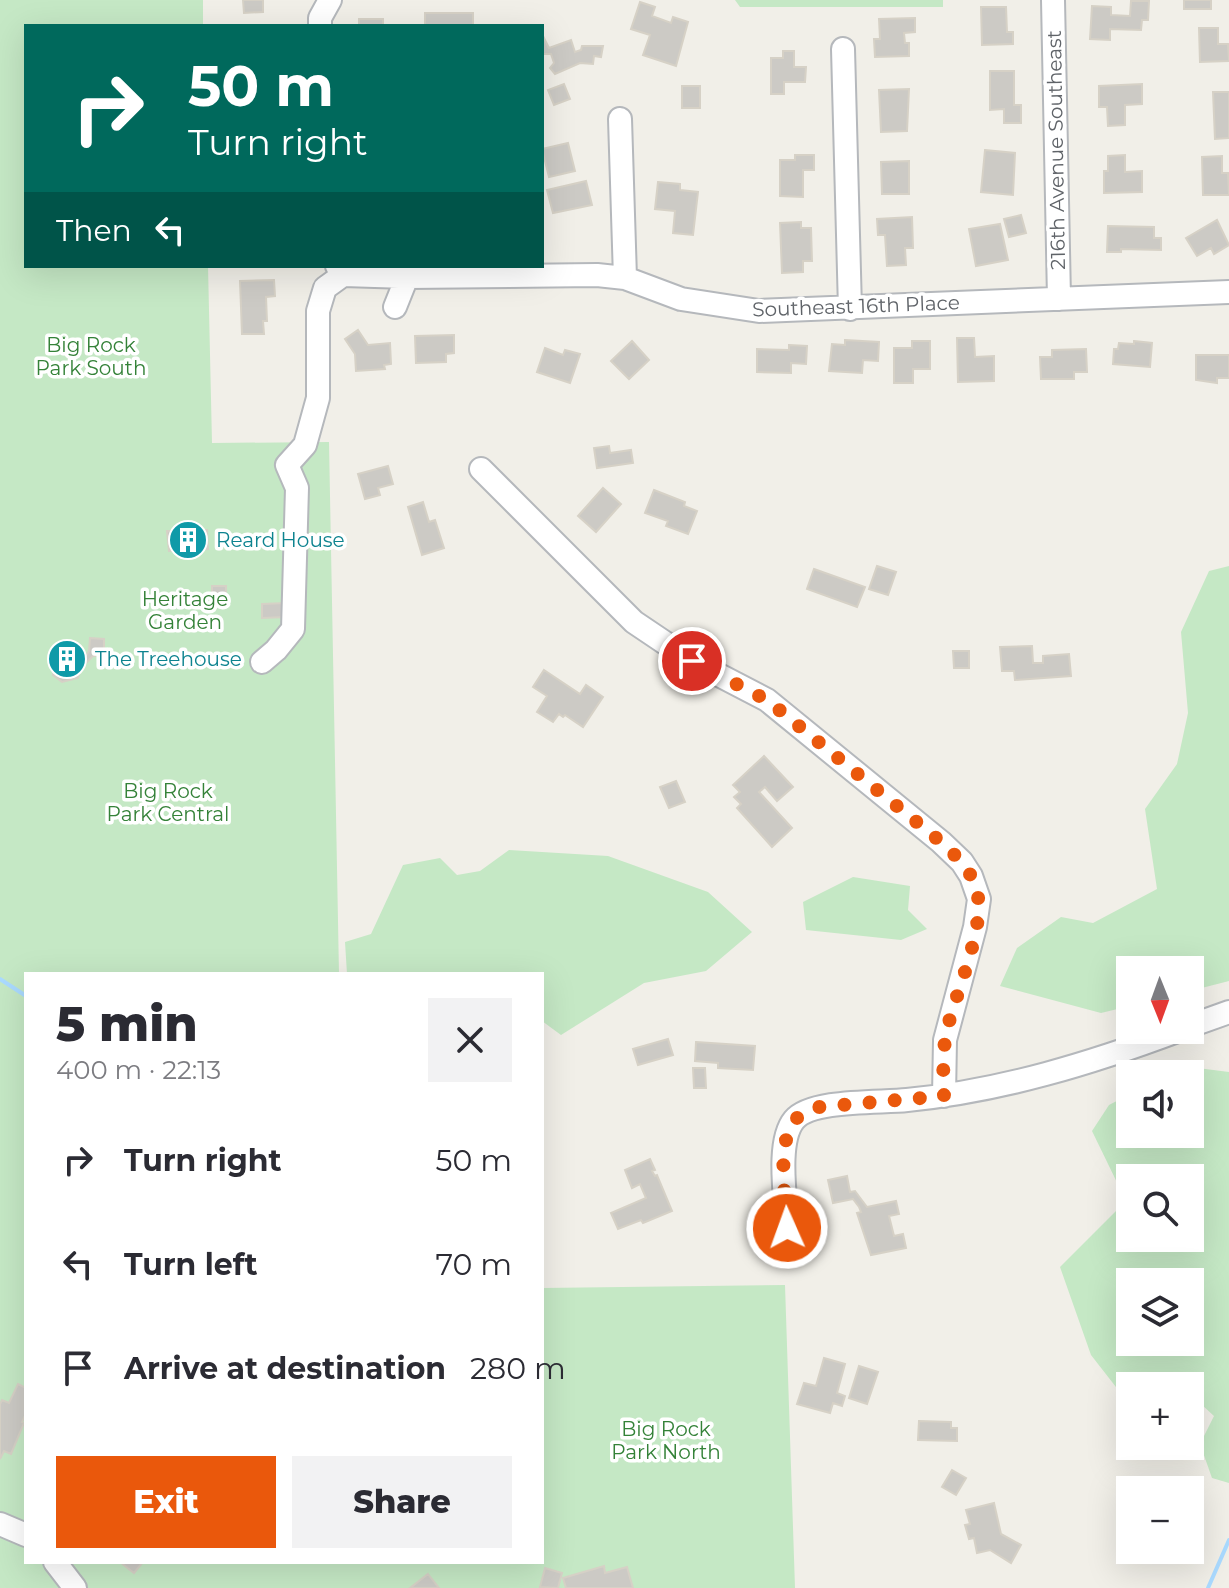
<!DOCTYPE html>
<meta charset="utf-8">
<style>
body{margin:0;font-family:Montserrat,sans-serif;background:#f2f2f3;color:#2b2b33;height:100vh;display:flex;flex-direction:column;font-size:30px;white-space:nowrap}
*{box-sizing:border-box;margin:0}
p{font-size:26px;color:#7c7c81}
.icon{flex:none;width:44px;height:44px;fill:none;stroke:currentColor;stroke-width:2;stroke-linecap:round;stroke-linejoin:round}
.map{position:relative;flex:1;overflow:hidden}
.side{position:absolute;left:24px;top:972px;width:520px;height:592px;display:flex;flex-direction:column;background:#fff;border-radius:0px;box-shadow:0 8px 32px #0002}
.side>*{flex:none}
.banner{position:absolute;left:24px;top:24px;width:520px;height:244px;border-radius:0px;box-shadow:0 8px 32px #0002;background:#00695c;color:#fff;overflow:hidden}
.needle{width:52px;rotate:179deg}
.controls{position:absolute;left:1116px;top:956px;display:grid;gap:16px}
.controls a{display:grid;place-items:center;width:88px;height:88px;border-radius:0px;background:#fff;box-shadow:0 8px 32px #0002;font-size:40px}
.pin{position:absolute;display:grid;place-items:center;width:68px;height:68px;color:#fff;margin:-34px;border:4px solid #fff;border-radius:50%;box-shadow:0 2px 8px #0007}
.me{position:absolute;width:88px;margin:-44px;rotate:358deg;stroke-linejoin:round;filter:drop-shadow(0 0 6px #0008)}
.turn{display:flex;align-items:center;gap:28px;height:168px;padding:0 32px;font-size:36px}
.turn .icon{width:104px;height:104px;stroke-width:2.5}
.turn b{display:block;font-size:56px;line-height:68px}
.then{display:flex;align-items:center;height:76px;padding:0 32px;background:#0003;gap:16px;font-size:30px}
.round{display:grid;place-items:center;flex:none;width:84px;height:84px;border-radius:0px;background:#f2f2f3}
.summary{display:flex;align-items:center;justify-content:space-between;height:136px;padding:0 32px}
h1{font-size:48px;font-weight:800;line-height:60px}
.primary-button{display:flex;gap:16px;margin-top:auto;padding:16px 32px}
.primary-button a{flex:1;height:92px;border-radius:0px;background:#ea580c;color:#fff;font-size:32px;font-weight:800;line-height:92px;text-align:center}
.primary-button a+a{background:#f2f2f3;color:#2b2b33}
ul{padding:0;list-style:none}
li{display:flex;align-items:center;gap:24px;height:104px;padding:0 32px}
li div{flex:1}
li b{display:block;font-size:30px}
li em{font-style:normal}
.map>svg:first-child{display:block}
.green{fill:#c5e8c5;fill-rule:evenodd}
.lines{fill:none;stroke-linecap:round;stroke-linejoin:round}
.stream{stroke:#aadaff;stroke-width:4}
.building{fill:#cccac5;stroke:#d6d1c6;stroke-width:2}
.minor-casing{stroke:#b5b8bc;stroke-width:26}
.minor{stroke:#fff;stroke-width:22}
.route{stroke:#ea580c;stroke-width:14;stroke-dasharray:0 25.2}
.labels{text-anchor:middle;stroke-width:7;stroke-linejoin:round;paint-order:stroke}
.street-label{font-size:20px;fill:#5f6368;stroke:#fff}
.park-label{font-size:20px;fill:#348238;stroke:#fff}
.culture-label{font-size:20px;fill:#0d838f;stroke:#fff;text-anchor:start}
</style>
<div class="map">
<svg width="1229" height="1588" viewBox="0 0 1229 1588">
<rect width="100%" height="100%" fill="#f1efe8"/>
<path class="green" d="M0,0H203V26H26V266H208L212,443L329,442L339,974H26V1562H542V1288L785,1285L795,1588H0Z
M735,0H943V7H740Z
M1229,566V981L1190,991V970H1130V1006L1101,1013L1000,986L1017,948L1061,917L1093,923L1157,889L1145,809L1177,764L1188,713L1181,632L1209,571Z
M509,850L608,856L708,892L752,932L706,971L644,983L561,1035L542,1021V974H347L345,942L371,934L403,865L440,858L457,875L480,871Z
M853,877L910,886L908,910L927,929L901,940L806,930L803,902Z
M1182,1066L1229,1072V1483L1212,1478L1200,1444L1214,1416L1190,1394V1386H1182L1169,1375L1155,1386H1130V1405L1091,1355L1060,1267L1126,1201L1092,1131L1109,1105L1130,1094V1134H1190V1074H1168ZM1130,1178H1190V1238H1130ZM1130,1282H1190V1342H1130Z"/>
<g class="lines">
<path class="stream" d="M0,979L26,996
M1208,1588L1229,1540"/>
</g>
<path class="building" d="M243,0H263V12L244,13Z
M1184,0H1211V9H1184Z
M1131,1H1149L1148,20H1142L1141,30L1110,29V40L1090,39L1092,6L1111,7V15L1130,16Z
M640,2L655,7L652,16L671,23L673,17L688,22L676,66L643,55L650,35L631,29Z
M981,7H1006L1007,32H1013V44L982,45Z
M425,13H473V26H425Z
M915,18V32L904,33L905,43H909V56L875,57L874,39H880L879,19Z
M359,19H383V26H359Z
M1199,28H1218V44H1228L1229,61L1200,62Z
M542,34L549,48L571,40L575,52L581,50L582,46H603L601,57L594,56L593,64L580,63L555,74L550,68L554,63L551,54H542Z
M783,51H794V67H806L805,82H784V94H771V58H783Z
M990,71H1014V105H1021V123H1004V109L990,110Z
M564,84L570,99L554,105L548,90Z
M1142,84V104L1125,105V125L1108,126L1107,107H1099V86Z
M682,86H700V108H682Z
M909,89L907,131L881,132L879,90Z
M1213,92H1229V138L1215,139Z
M568,143L575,171L549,177L542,149Z
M985,150L1015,153L1013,195L981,192Z
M795,155H814V170H803V197L780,196V160H795Z
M1125,155V172L1142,171V192L1104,193V171H1108V156Z
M1222,156V173H1228L1229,195H1203L1202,157Z
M909,161V194H882L881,162Z
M586,181L592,205L553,213L547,190Z
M658,182L680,184V190L698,192L693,235L673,233L675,211L655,209Z
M1021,215L1026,233L1009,237L1004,219Z
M912,217L913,248H905L906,265L887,266L885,235H878L877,219Z
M1217,220L1229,245L1214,254L1211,248L1197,256L1186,238Z
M801,222V228H811L812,261H803V272L782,273L780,223Z
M1000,224L1008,260L976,266L969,229Z
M1108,226L1154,227V238H1161V250L1121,249V252H1107Z
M274,280L275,296L266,297L267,321H263L264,334H242L240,281Z
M358,330L368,345L390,343L391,364L384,365L385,369L356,371L355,354L345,339Z
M454,335V353L446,354V362L416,363L415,336Z
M957,338H974L975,357L994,356V381L958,382Z
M845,340L879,342L878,361L863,360L862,373L829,371L832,344L845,345Z
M632,341L649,360L629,379L611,361Z
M912,341H930V369H913V383H894V348H912Z
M1134,341L1152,343L1150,367L1113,364L1114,349H1118L1119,343L1134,344Z
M789,345L807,346L806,364L791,363V373L757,372V349L789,350Z
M545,348L563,355L565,350L580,354L570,383L537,372Z
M1086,349L1087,372H1074V379H1041L1040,357H1052V350Z
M1196,355H1229V378H1217V383L1196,380Z
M609,446L610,453L631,450L633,463L597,468L594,448Z
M388,466L393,484L378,488L380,495L365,499L358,474Z
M603,488L621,504L596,532L578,516Z
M654,490L685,502L684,506L697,511L688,534L666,526L668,521L645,513Z
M423,502L429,522L435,520L444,548L422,555L408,507Z
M186,527L191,530H207L208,549L169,551L167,531H183Z
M877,566L896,572L888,595L869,589Z
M814,569L865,587L857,607L807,589Z
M212,586H226V594L212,595Z
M286,603V617L262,618V604Z
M90,638L104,639V655L93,656L81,668L78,678L62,682L53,675L54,661L65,656L82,662L89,651Z
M1032,646L1033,663H1043V656L1069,654L1071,676L1015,680L1014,671H1002L1000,647Z
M953,651H969V668H954Z
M544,670L580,694L586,685L603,697L583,727L565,715L563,717L559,714L553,722L537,712L547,696L533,687Z
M764,756L793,787L777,801L765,787L759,792L792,828L772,847L737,808L741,804L734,797L740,792L733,785Z
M676,781L685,802L669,808L660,787Z
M668,1039L673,1055L638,1065L633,1049Z
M696,1042L755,1046L753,1070L718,1068V1063L695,1061Z
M693,1068H705L706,1088H694Z
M650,1159L655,1170L652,1171L655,1176L657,1175L672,1211L643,1223L641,1220L618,1229L611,1213L646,1198L640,1184L632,1188L625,1170Z
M847,1176L850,1192L855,1191L867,1207L896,1201L899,1214L889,1216L894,1236L903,1234L906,1248L871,1255L857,1213L861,1212L859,1207L853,1199L833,1203L828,1180Z
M824,1358L845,1364L837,1393L845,1396L842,1406L833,1403L830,1413L797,1404L804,1383L816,1386Z
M859,1366L878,1372L867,1404L849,1398Z
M18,1384L26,1388V1414L22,1422L24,1423L11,1454L4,1451L0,1459V1404L2,1400L9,1403Z
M919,1421L951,1422V1428H957V1441L918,1440Z
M952,1470L966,1478L956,1495L942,1487Z
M994,1503L1001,1534L1021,1545L1011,1563L990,1550L977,1553L974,1538L969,1539L965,1525L970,1524L966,1510Z
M120,1562H143L134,1573Z
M604,1566L605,1573L627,1567L633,1588H566L563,1578Z
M545,1568L562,1573L558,1588L540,1587Z
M428,1574L439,1588H410Z"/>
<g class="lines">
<defs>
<path id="minor" d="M1053,0L1059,299
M320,26V18L330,0
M843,49L850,309
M620,119L625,278
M343,275L407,277L597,275L625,278L681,299L759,311L1229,292
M395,307L407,277
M481,469L634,622L692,661L767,700L941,842L962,862L971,876L979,899L975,927L945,1040L944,1096
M262,662L276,650L293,629L297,488L287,465L305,445L318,398V311L325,288L343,275L337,266
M1190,1026L1229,1012
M787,1228C786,1200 776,1142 794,1120C811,1099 880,1103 907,1100C1001,1091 1092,1063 1180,1030
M0,1524L26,1535
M55,1562L75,1588"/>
</defs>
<use href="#minor" class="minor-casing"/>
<use href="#minor" class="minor"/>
</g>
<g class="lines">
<path class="route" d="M692,661L767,700L941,842C957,857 975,873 978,897C983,930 958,989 949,1022C942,1046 943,1071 944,1096L819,1107C811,1110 803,1111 797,1118C775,1139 786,1200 787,1228"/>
</g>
<defs>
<symbol id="building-disc" viewBox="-11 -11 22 22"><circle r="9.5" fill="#0f9aa8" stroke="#fff"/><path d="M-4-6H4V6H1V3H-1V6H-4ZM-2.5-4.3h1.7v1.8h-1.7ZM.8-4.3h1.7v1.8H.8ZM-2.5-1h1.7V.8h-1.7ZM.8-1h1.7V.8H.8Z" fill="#fff"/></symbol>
</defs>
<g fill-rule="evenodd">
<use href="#building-disc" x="166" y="518" width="44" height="44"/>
<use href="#building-disc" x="45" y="637" width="44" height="44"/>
</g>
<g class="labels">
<g class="street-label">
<text transform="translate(1056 150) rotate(-91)" y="7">216th Avenue Southeast</text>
<text transform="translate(856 306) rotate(-2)" y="7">Southeast 16th Place</text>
</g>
<g class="park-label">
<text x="91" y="352">Big Rock<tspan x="91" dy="23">Park South</tspan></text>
<text x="185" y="606">Heritage<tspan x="185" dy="23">Garden</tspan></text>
<text x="168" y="798">Big Rock<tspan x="168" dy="23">Park Central</tspan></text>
<text x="666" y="1436">Big Rock<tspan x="666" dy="23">Park North</tspan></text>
</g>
<g class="culture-label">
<text x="216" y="547">Reard House</text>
<text x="95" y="666">The Treehouse</text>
</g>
</g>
</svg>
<div class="controls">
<a><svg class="needle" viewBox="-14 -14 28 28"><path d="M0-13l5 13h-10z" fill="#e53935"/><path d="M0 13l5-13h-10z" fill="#7c7c81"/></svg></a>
<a><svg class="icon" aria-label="sound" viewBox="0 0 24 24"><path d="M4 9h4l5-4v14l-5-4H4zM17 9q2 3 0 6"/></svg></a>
<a><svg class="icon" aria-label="search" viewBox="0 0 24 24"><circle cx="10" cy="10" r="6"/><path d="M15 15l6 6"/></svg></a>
<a><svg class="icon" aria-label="layers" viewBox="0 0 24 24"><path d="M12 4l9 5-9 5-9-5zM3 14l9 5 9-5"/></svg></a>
<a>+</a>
<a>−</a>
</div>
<div class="pin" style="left:692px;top:661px;background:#d93025"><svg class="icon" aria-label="arrive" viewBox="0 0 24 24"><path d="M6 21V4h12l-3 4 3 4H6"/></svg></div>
<svg class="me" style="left:787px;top:1228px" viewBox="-20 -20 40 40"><circle r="17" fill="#ea580c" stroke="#fff" stroke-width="3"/><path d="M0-11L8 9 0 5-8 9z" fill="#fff"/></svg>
<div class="banner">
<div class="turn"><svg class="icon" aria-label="right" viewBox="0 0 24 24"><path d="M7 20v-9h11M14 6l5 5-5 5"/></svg><div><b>50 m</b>Turn right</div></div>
<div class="then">Then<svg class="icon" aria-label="left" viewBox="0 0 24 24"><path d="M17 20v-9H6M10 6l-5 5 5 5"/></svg></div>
</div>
<section class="side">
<div class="summary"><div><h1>5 min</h1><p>400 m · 22:13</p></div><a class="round"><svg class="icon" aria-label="close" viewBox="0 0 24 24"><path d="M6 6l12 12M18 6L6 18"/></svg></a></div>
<ul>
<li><svg class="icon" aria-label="right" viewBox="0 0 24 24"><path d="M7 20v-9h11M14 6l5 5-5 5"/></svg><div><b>Turn right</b></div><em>50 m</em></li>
<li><svg class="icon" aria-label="left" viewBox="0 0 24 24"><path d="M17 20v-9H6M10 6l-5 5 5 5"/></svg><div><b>Turn left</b></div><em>70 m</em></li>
<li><svg class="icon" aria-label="arrive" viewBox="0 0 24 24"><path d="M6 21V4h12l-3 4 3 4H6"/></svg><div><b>Arrive at destination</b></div><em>280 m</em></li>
</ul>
<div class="primary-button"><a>Exit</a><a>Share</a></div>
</section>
</div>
